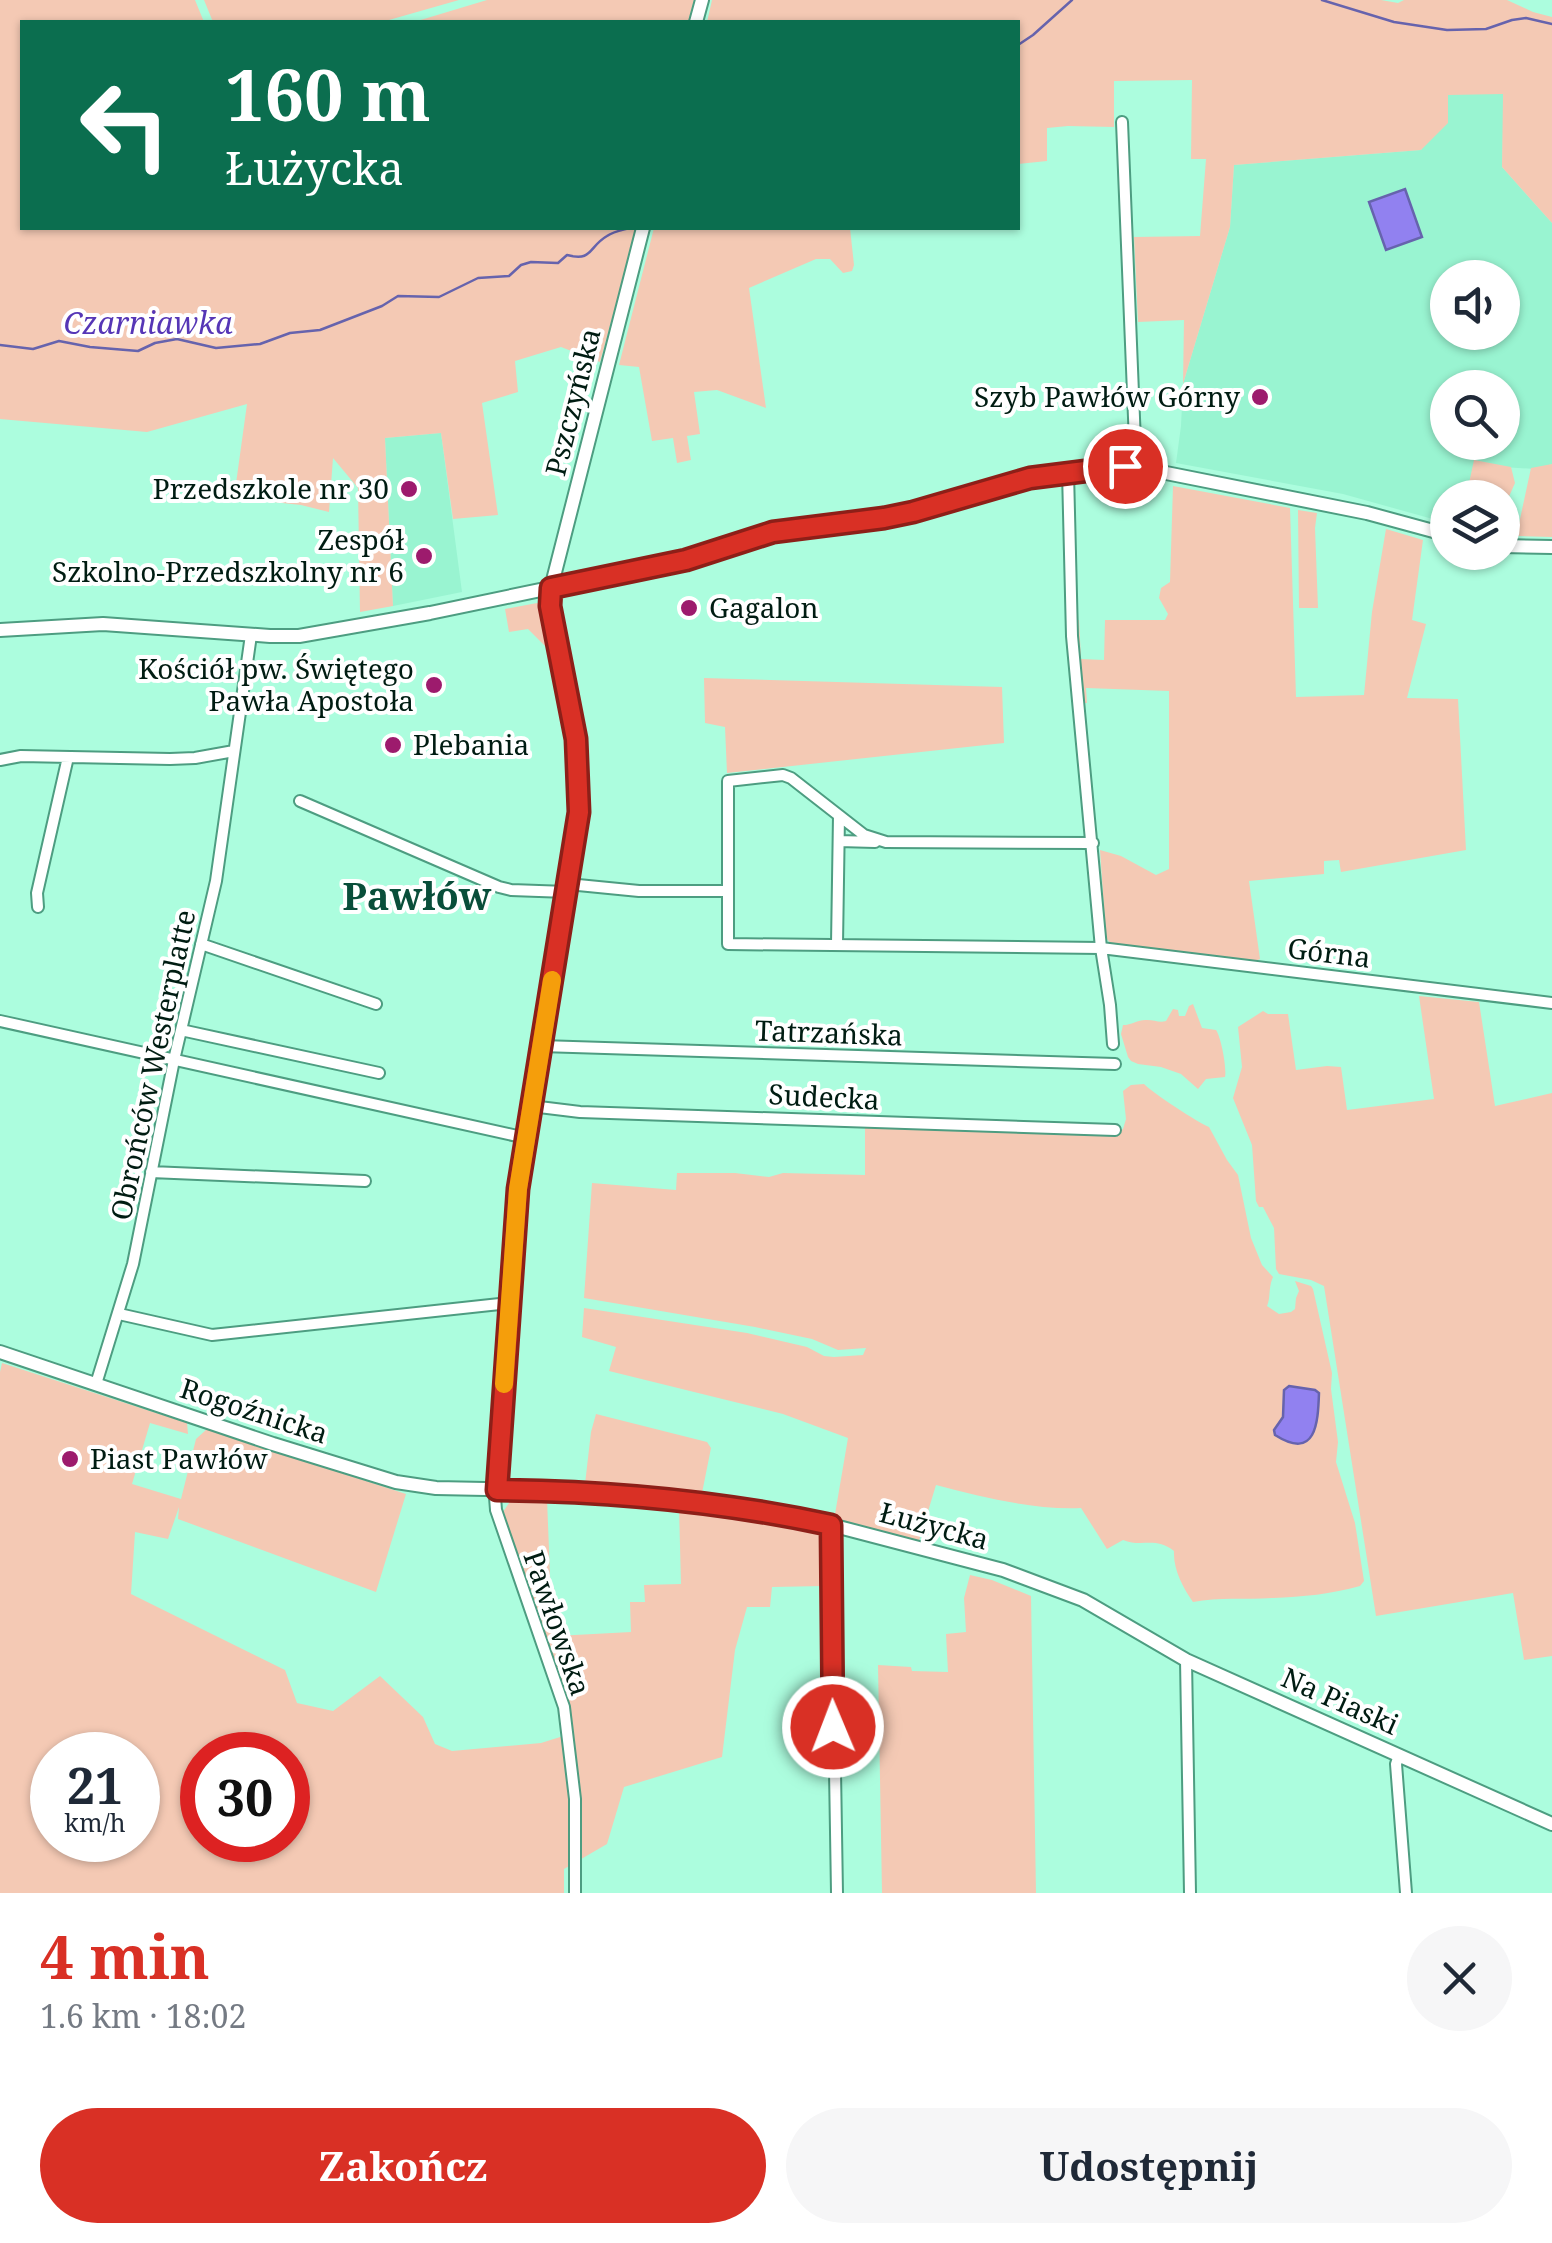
<!DOCTYPE html>
<html lang="pl">
<meta charset="utf-8">
<style>
body{margin:0;font-family:"Noto Serif",serif;background:#f6f6f7;color:#1f2937;height:100vh;display:flex;flex-direction:column;font-size:38px;white-space:nowrap}
*{box-sizing:border-box;margin:0}
p{font-size:32px;color:#747a83}
.icon{flex:none;width:55px;height:55px;fill:none;stroke:currentColor;stroke-width:2;stroke-linecap:round;stroke-linejoin:round}
.map{position:relative;height:1893px;overflow:hidden}
.side{display:flex;flex-direction:column;background:#fff;flex:1}
.side>*{flex:none}
.guide{position:absolute;left:20px;top:20px;width:1000px;height:210px;border-radius:0px;box-shadow:0 2px 8px #0004;background:#0b6e4f;color:#fff;overflow:hidden}
.controls{position:absolute;left:1430px;top:260px;display:grid;gap:20px}
.controls a{display:grid;place-items:center;width:90px;height:90px;border-radius:50%;background:#fff;box-shadow:0 2px 8px #0004;font-size:50px}
.speed{position:absolute;left:30px;top:1732px;display:flex;gap:20px;font-size:50px;font-weight:700;text-align:center}
.speed>*{display:grid;place-content:center;width:130px;height:130px;border-radius:50%;background:#fff;box-shadow:0 2px 8px #0004;line-height:1}
.speed small{font-size:25px;font-weight:400}
.speed .limit{border:15px solid #d22;background:#fff;color:#111}
.pin{position:absolute;display:grid;place-items:center;width:85px;height:85px;color:#fff;margin:-42px;border:5px solid #fff;border-radius:50%;box-shadow:0 2px 10px #0007}
.me{position:absolute;width:110px;margin:-55px;rotate:359deg;stroke-linejoin:round;filter:drop-shadow(0 0 8px #0008)}
.turn{display:flex;align-items:center;gap:35px;height:210px;padding:0 40px;font-size:45px}
.turn .icon{width:130px;height:130px;stroke-width:2.5}
.turn b{display:block;font-size:70px;line-height:85px}
.round{display:grid;place-items:center;flex:none;width:105px;height:105px;border-radius:52px;background:#f6f6f7}
.head{display:flex;align-items:center;justify-content:space-between;height:170px;padding:0 40px}
h1{font-size:60px;font-weight:700;line-height:75px;color:#d93025}
.action{display:flex;gap:20px;margin-top:auto;padding:20px 40px}
.action a{flex:1;height:115px;border-radius:60px;background:#d93025;color:#fff;font-size:40px;font-weight:700;line-height:115px;text-align:center}
.action a+a{background:#f6f6f7;color:#1f2937}
.map>svg:first-child{display:block}
.built{fill:#99f4d1;fill-rule:evenodd}
.green{fill:#f4c9b4;fill-rule:evenodd}
.water{fill:#9181f0;stroke:#6663ad;stroke-width:2.5}
.lines{fill:none;stroke-linecap:round;stroke-linejoin:round}
.stream{stroke:#6663ad;stroke-width:2.5}
.minor-casing{stroke:#4d9d81;stroke-width:14}
.tertiary-casing{stroke:#4d9d81;stroke-width:16}
.minor{stroke:#fff;stroke-width:10}
.tertiary{stroke:#fff;stroke-width:12}
.route-casing{stroke:#8d1f18;stroke-width:25}
.route{stroke:#d93025;stroke-width:18}
.slow{stroke:#f59e0b;stroke-width:18}
.poi-dot{fill:#9d1b6d;stroke:#fff;stroke-width:4}
.labels{text-anchor:middle;stroke-width:8;stroke-linejoin:round;paint-order:stroke}
.poi-label{font-size:28px;fill:#001c12;stroke:#fff;text-anchor:end}
.street-label{font-size:28px;fill:#001c12;stroke:#fff}
.water-label{font-size:30px;font-style:italic;fill:#5636b6;stroke:#fff}
.district-label{font-size:38px;font-weight:bold;fill:#094e3a;stroke:#fff}
</style>
<div class="map">
<svg width="1552" height="1893" viewBox="0 0 1552 1893">
<rect width="100%" height="100%" fill="#acfdde"/>
<path class="built" d="M1448,94H1504L1502,167L1552,223V464L1536,469L1502,467L1475,460L1466,497L1448,498L1447,523L1343,494L1176,463L1181,426L1183,384L1230,227L1234,165L1421,150ZM1448,278H1502V332H1448ZM1448,388H1502V442H1448Z
M441,433L462,592L393,606L385,438Z"/>
<path class="green" d="M0,0H195L204,22H22V228H637L600,362L561,347L515,361L518,392L482,403L498,515L453,519L441,433L385,438L393,606L360,612L358,488L333,458L329,512L301,505L234,498L247,404L147,432L0,419Z
M204,0H459L382,22H213Z
M487,0H694L688,22H414Z
M712,0H1381L1398,3L1404,0H1507L1533,12L1552,17V223L1502,167L1503,94L1448,95V123L1421,150L1234,165L1230,227L1183,384L1184,320L1138,322L1134,237L1200,236L1206,159H1191L1192,80L1114,81V127L1068,126L1047,128V161L1018,164V22H707Z
M654,228H850L854,265L852,271L843,273L830,259H816L749,288L766,408L717,390L694,392L700,434L687,436L691,460L677,463L673,438L652,441L639,367L619,365Z
M1474,460L1511,467L1515,483L1503,510L1502,498L1466,497Z
M1552,464V537L1518,536L1517,533L1531,468Z
M1173,486L1290,508L1296,697L1364,695L1372,612L1386,529L1423,540L1412,620L1426,624L1407,698L1458,699L1466,850L1341,872L1339,860L1324,861V874L1249,881L1260,959L1255,961L1112,945L1106,938L1100,850L1121,856L1156,875L1169,869V691L1086,688L1087,703H1083L1076,620H1079L1081,659L1104,660L1105,620H1165L1168,614L1159,598L1161,588L1170,582Z
M1298,510L1317,513L1315,528L1318,608H1299Z
M537,603L541,606L549,650L528,629L509,632L505,609Z
M704,678L1002,687L1004,743L727,773L725,727L705,723Z
M1419,996L1479,1002L1495,1106L1552,1093V1656L1524,1660L1513,1593L1376,1616L1324,1286L1311,1280L1279,1274L1276,1269L1274,1228L1263,1207H1259L1256,1201L1252,1145L1233,1098L1242,1067L1238,1027L1263,1011L1268,1014H1288L1296,1070L1327,1066L1341,1067L1347,1110L1434,1099Z
M1193,1004L1202,1028L1216,1030C1221,1037 1227,1068 1225,1077L1206,1079L1198,1089L1181,1074L1161,1067L1138,1064L1131,1061L1128,1057L1121,1034L1123,1025C1132,1025 1139,1019 1147,1020C1155,1020 1159,1023 1166,1021L1173,1009L1178,1010L1179,1016H1185L1189,1006Z
M1144,1084C1150,1091 1200,1124 1209,1127L1227,1160L1238,1175L1251,1238L1262,1265L1273,1277C1268,1288 1271,1297 1267,1306L1279,1314L1291,1312L1295,1309L1296,1298L1299,1291L1295,1281L1311,1286L1313,1289L1332,1373L1331,1389L1338,1442L1336,1462L1355,1523L1364,1581L1360,1586C1332,1594 1302,1597 1273,1598C1246,1600 1219,1597 1193,1602C1183,1588 1173,1569 1174,1551C1155,1536 1142,1548 1123,1540L1107,1549L1081,1508C1032,1510 983,1497 936,1485L919,1541L834,1520L848,1438L783,1414L609,1371L616,1347L582,1337L584,1308L747,1333L807,1347L824,1356L834,1357L863,1355L866,1348L838,1350L812,1339L755,1327L584,1298L592,1183L676,1190L677,1173H735L769,1177L783,1173L865,1175V1127L1118,1132L1123,1129L1126,1119L1123,1091L1131,1085Z
M2,1363L187,1423L188,1434L150,1423L132,1484L181,1499L196,1439L207,1429L406,1494L376,1592L178,1519L179,1507L168,1539L135,1532L131,1594L285,1670L297,1703L333,1711L380,1676L423,1717L435,1744L452,1751L541,1743L573,1733C559,1657 523,1586 503,1512L511,1500L547,1499L551,1600L556,1636L631,1632L630,1602H645L644,1585L681,1584L679,1507L775,1521L823,1532L824,1586L772,1587L770,1607H747L735,1650L722,1757L624,1787L607,1844L564,1869V1893H0V1372ZM52,1755H138V1840H52ZM202,1755H288V1840H202Z
M596,1414L707,1442L711,1448L702,1493L585,1484L591,1432Z
M970,1575L992,1580L1031,1596L1036,1893H882L878,1665L911,1667L912,1671L948,1672L946,1634L966,1632L964,1598Z"/>
<path class="water" d="M1405,189L1422,237L1386,250L1369,202Z
M1289,1386L1315,1390L1319,1393C1318,1423 1316,1461 1275,1435L1274,1430L1283,1417L1284,1390Z"/>
<g class="lines">
<path class="stream" d="M1322,0L1394,22L1447,30L1486,29L1512,20L1526,18L1552,24
M1018,45L1033,35L1072,0
M0,345L33,349L59,341L90,347L138,351L155,343L177,339L216,348L260,344L290,333L320,330L382,306L398,296L439,297L478,278L509,276L521,265L531,262L558,263L567,255C593,262 588,247 607,236C614,231 623,230 630,228"/>
<defs>
<path id="minor" d="M1122,122L1136,467
M1068,472L1072,636L1101,948L1110,1005L1113,1044
M551,588L550,606L576,739L579,812L517,1189L500,1459L495,1497L496,1510L564,1707L575,1799V1893
M0,760L21,756L170,759L195,758L234,751
M300,801L499,887L511,890L567,892
M839,841L875,842
M1093,843L886,842L864,835L791,778L783,775L728,781V944L1101,948L1552,1003
M568,884L639,891H728
M38,907L37,893L68,757
M201,944L376,1004
M837,944L839,816
M0,1021L526,1138
M181,1030L379,1073
M541,1046L1115,1064
M531,1106L580,1112L1115,1130
M151,1172L365,1181
M119,1314L212,1335L509,1303
M96,1384L133,1264L174,1060L216,881L251,635
M831,1525L837,1893
M1186,1660L1190,1893
M1399,1755L1396,1764L1406,1893"/>
<path id="tertiary" d="M696,22L702,0
M1502,546L1552,547
M551,588L643,228
M0,630L103,624L270,636H299L430,613L670,563L773,532L913,512L1029,478L1116,467H1136L1367,513L1448,535
M0,1352L273,1444L396,1482L436,1488L574,1491L699,1501L831,1525L1003,1570L1083,1600L1186,1660L1552,1824"/>
</defs>
<use href="#minor" class="minor-casing"/>
<use href="#tertiary" class="tertiary-casing"/>
<use href="#minor" class="minor"/>
<use href="#tertiary" class="tertiary"/>
</g>
<g class="lines">
<defs>
<path id="route" d="M833,1727L831,1525C720,1501 610,1491 497,1490L518,1189L579,812L576,739L550,606L551,588L686,560L773,532L884,518L913,512L1030,478L1125,466"/>
</defs>
<use href="#route" class="route-casing"/>
<use href="#route" class="route"/>
<path class="slow" d="M504,1384L518,1189L552,980"/>
</g>
<g class="poi-dot">
<circle cx="1260" cy="397" r="10"/>
<circle cx="409" cy="489" r="10"/>
<circle cx="424" cy="556" r="10"/>
<circle cx="689" cy="608" r="10"/>
<circle cx="434" cy="685" r="10"/>
<circle cx="393" cy="745" r="10"/>
<circle cx="70" cy="1459" r="10"/>
</g>
<g class="labels">
<g class="poi-label">
<text x="1240" y="407">Szyb Pawłów Górny</text>
<text x="389" y="499">Przedszkole nr 30</text>
<text x="404" y="550">Zespół<tspan x="404" dy="32">Szkolno-Przedszkolny nr 6</tspan></text>
<text x="709" y="618" text-anchor="start">Gagalon</text>
<text x="414" y="679">Kościół pw. Świętego<tspan x="414" dy="32">Pawła Apostoła</tspan></text>
<text x="413" y="755" text-anchor="start">Plebania</text>
<text x="90" y="1469" text-anchor="start">Piast Pawłów</text>
</g>
<g class="street-label">
<text transform="translate(573 402) rotate(-76)" y="10">Pszczyńska</text>
<text transform="translate(1329 953) rotate(7)" y="10">Górna</text>
<text transform="translate(829 1033) rotate(2)" y="10">Tatrzańska</text>
<text transform="translate(153 1065) rotate(-78)" y="10">Obrońców Westerplatte</text>
<text transform="translate(824 1097) rotate(3)" y="10">Sudecka</text>
<text transform="translate(254 1411) rotate(18)" y="10">Rogoźnicka</text>
<text transform="translate(934 1526) rotate(15)" y="10">Łużycka</text>
<text transform="translate(557 1623) rotate(71)" y="10">Pawłowska</text>
<text transform="translate(1340 1701) rotate(24)" y="10">Na Piaski</text>
</g>
<g class="water-label">
<text x="148" y="334">Czarniawka</text>
</g>
<g class="district-label">
<text x="417" y="910">Pawłów</text>
</g>
</g>
</svg>
<div class="controls">
<a><svg class="icon" aria-label="sound" viewBox="0 0 24 24"><path d="M4 9h4l5-4v14l-5-4H4zM17 9q2 3 0 6"/></svg></a>
<a><svg class="icon" aria-label="search" viewBox="0 0 24 24"><circle cx="10" cy="10" r="6"/><path d="M15 15l6 6"/></svg></a>
<a><svg class="icon" aria-label="layers" viewBox="0 0 24 24"><path d="M12 4l9 5-9 5-9-5zM3 14l9 5 9-5"/></svg></a>
</div>
<div class="speed"><div>21<small>km/h</small></div><div class="limit">30</div></div>
<div class="pin" style="left:1125px;top:466px;background:#d93025"><svg class="icon" aria-label="arrive" viewBox="0 0 24 24"><path d="M6 21V4h12l-3 4 3 4H6"/></svg></div>
<svg class="me" style="left:833px;top:1727px" viewBox="-20 -20 40 40"><circle r="17" fill="#d93025" stroke="#fff" stroke-width="3"/><path d="M0-11L8 9 0 5-8 9z" fill="#fff"/></svg>
<div class="guide">
<div class="turn"><svg class="icon" aria-label="left" viewBox="0 0 24 24"><path d="M17 20v-9H6M10 6l-5 5 5 5"/></svg><div><b>160 m</b>Łużycka</div></div>
</div>
</div>
<section class="side">
<div class="head"><div><h1>4 min</h1><p>1.6 km · 18:02</p></div><a class="round"><svg class="icon" aria-label="close" viewBox="0 0 24 24"><path d="M6 6l12 12M18 6L6 18"/></svg></a></div>
<div class="action"><a>Zakończ</a><a>Udostępnij</a></div>
</section>
